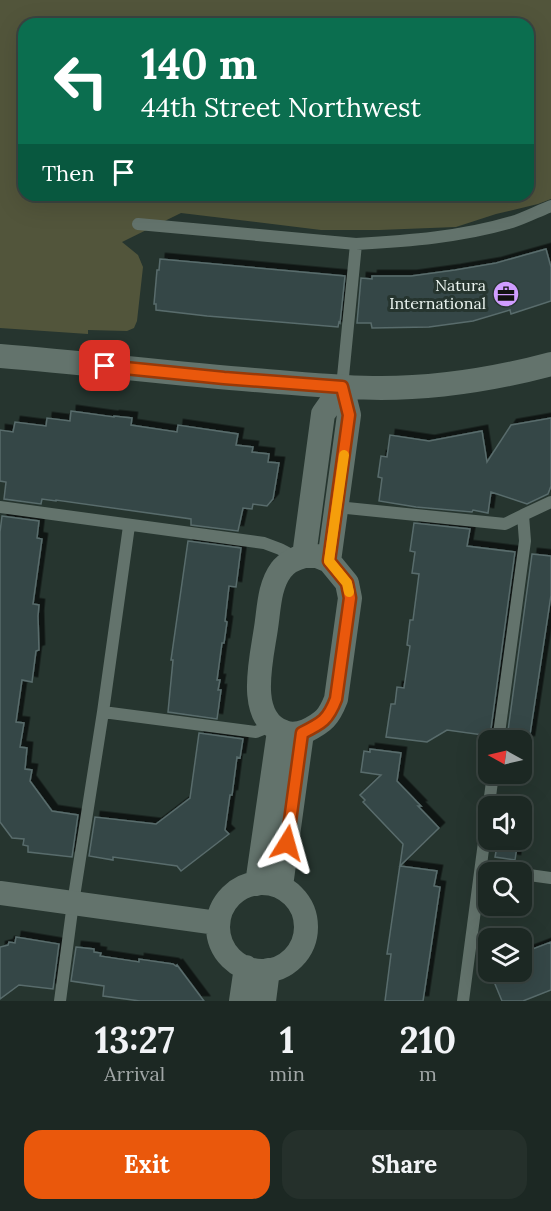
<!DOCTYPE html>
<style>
body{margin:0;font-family:Lora,serif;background:#25302b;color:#f1f3f6;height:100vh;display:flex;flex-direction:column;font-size:22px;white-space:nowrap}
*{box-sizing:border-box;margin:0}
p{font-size:20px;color:#a0a6a6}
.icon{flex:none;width:33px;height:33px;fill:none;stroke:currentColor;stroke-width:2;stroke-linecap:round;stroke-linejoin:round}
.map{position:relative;height:1001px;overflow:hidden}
.panel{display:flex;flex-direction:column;background:#1c2823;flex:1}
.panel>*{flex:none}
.banner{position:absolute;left:18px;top:18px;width:516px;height:183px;border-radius:18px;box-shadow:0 6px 24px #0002,0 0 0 2px #3a4441;background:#0b6e4f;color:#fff;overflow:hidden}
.needle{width:39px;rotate:278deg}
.tools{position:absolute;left:478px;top:730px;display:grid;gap:12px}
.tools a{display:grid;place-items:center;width:54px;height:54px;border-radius:12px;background:#1c2823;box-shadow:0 6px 24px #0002,0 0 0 2px #3a4441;font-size:30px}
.pin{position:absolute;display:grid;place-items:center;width:51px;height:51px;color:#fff;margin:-26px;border-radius:12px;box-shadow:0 3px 9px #0006}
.me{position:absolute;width:66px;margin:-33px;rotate:8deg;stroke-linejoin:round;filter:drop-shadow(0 0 4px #0008)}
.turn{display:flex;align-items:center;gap:21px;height:126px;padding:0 24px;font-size:27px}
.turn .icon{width:78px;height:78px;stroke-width:2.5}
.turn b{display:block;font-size:42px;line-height:51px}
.then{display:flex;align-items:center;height:57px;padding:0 24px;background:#0003;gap:12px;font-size:22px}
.eta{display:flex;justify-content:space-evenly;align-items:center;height:102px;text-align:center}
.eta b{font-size:36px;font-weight:800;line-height:42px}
.button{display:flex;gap:12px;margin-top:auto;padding:12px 24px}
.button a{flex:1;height:69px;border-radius:18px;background:#ea580c;color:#fff;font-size:24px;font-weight:800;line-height:69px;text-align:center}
.button a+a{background:#25302b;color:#f1f3f6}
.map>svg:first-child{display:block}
.green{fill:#52553b;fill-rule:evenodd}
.building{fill:#364747;stroke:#596c6c;stroke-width:1.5;filter:url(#shadow)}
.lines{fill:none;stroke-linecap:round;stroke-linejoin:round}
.service{stroke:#63736c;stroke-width:12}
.minor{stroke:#63736c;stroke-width:24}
.route-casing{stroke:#983908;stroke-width:15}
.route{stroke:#ea580c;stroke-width:10}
.slow{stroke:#f59e0b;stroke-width:10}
.labels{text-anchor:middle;stroke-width:6;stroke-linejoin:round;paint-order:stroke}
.poi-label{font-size:16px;fill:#eaf3ef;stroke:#26352f;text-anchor:end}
</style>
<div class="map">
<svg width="551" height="1001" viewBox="0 0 551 1001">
<defs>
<filter id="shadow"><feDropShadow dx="5.5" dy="-5.5" stdDeviation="0" flood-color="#0009"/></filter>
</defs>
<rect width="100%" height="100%" fill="#26352f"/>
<path class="green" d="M0,0H551V199L538,204L496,214L456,227L379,230H321L181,213L122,242L138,255L143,267L137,321L134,328L127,331L88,330V334L0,328ZM24,24H528V195H24Z"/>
<path class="building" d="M546,249L551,267V301L511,314L510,310L473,321L429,327L372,328L371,323H357L361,278L372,279V276H411L455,270L496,263Z
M160,259L345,276L340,323L339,322L338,327L207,316L156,310V304H154L157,270H159Z
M71,411L114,417V416L132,418L131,425L177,432L178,425L238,434L236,445L253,447L252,452L269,454L268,462L279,463L273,499L267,506L253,504L252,509L243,508L238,531L191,525V519L56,500V501L42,499L41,504L4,499L6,482L0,481V430L13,432L15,422L46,426L47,418L70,421Z
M551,418V486L548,494L527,504L491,492L488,513L473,510L472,512L416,507L379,501L382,478L378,477L381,456L387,457L390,435L429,441L482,431L487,462L511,425Z
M2,516L39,521L37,538L42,539L33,604L39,605L38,616L39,650L36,651L32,682L22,680L16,722L24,723L20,747L27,748L25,769L32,770L30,781L52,811L78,815L72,857L28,852V846L23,845L24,839L12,838L0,822V532Z
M414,523L470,529L467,546L515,552L490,736L447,730L427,742L386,737L391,704H395L397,687L404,688L410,646L407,645L410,620H413L419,574L412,573L415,552L410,551Z
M188,541L241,548L236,587L229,586L225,621L227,622L224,643H222L217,680H220L218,690H221L217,719L168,712L173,660H171Z
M532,554L551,556V595L529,741L507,738Z
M199,733L243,739L240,758L237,757L232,795H230L225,830L229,834L181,871L177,866L113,857V860L89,856L95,817L156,824L190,798Z
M370,749L401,753L397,781L421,806H418L439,828L400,866L437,871L434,886L440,887L423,1001H385L391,954H387L403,844L363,802L365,800L360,795L381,775L361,772L364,751L370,752Z
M498,840H518L515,860L495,857Z
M16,937L59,944L53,989L19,985L0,999V947L8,945L9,942L15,943Z
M551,942V990L523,1001H502L490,972H522V953Z
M76,947L94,949V952L101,953L100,956L139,962V959L173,964L176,966L177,965L204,1001H140L103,996L104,986L71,981Z"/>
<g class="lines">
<path class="service" d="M138,224L356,244C408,241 462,237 512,222C525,218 538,211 551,206
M342,387L356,244
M0,507L264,543L280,549L297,558
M337,507L505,524L523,515L525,541L498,741
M523,515L551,502
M103,712L256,732L273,725
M481,868L516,873
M522,874L551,878
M60,1001L73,903L103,712L129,526
M463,1001L493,774"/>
<path class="minor" d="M0,356C85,363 169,373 254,380C296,383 338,388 381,388C438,388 495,379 551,364
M304,556H317L329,561L347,583L350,598L336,699C329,717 324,722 306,731C298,734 291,735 284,732C245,719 262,657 266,628C269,609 269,586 281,570C286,563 296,558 304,556Z
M304,556L323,414L342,387
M329,561L349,415L342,387
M218 927a44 44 0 1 1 88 0a44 44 0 1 1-88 0Z
M257,884L279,731
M281,886L302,733
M0,893L217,923
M241,1001L246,967
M264,1001L268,970"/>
</g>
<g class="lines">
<defs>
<path id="route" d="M105,366L224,378L342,387L349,415L329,561L347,583L350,598L336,699C328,720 322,723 302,733L287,843"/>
</defs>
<use href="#route" class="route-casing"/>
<use href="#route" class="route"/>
<path class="slow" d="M344,455L329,561L347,583L349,592"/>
</g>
<defs>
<symbol id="office-disc" viewBox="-11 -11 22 22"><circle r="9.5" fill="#d09dff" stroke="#26352f"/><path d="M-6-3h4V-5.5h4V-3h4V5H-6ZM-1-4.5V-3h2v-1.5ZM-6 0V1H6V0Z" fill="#111"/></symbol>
</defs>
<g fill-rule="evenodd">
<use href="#office-disc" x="491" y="279" width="30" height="30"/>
</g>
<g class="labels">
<g class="poi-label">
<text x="486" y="291">Natura<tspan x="486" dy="18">International</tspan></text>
</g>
</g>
</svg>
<div class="tools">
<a><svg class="needle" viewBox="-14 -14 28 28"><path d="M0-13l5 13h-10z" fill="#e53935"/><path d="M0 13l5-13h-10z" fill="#a0a6a6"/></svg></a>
<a><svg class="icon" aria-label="sound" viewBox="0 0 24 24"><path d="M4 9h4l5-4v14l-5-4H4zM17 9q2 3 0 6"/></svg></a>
<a><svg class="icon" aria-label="search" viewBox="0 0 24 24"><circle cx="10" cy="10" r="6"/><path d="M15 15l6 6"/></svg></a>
<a><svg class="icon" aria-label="layers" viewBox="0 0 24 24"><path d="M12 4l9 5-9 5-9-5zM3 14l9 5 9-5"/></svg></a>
</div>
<div class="pin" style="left:105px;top:366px;background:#d93025"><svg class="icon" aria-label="arrive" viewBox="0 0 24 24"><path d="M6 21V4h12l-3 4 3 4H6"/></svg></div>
<svg class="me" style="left:287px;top:843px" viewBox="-20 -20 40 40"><path d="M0-17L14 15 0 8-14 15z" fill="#ea580c" stroke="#fff" stroke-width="4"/></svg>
<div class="banner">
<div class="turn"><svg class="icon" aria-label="left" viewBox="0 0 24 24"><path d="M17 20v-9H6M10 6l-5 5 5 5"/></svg><div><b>140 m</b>44th Street Northwest</div></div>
<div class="then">Then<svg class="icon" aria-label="arrive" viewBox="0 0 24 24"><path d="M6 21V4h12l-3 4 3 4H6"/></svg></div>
</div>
</div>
<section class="panel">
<div class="eta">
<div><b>13:27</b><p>Arrival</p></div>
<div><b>1</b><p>min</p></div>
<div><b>210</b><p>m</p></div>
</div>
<div class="button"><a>Exit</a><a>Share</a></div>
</section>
